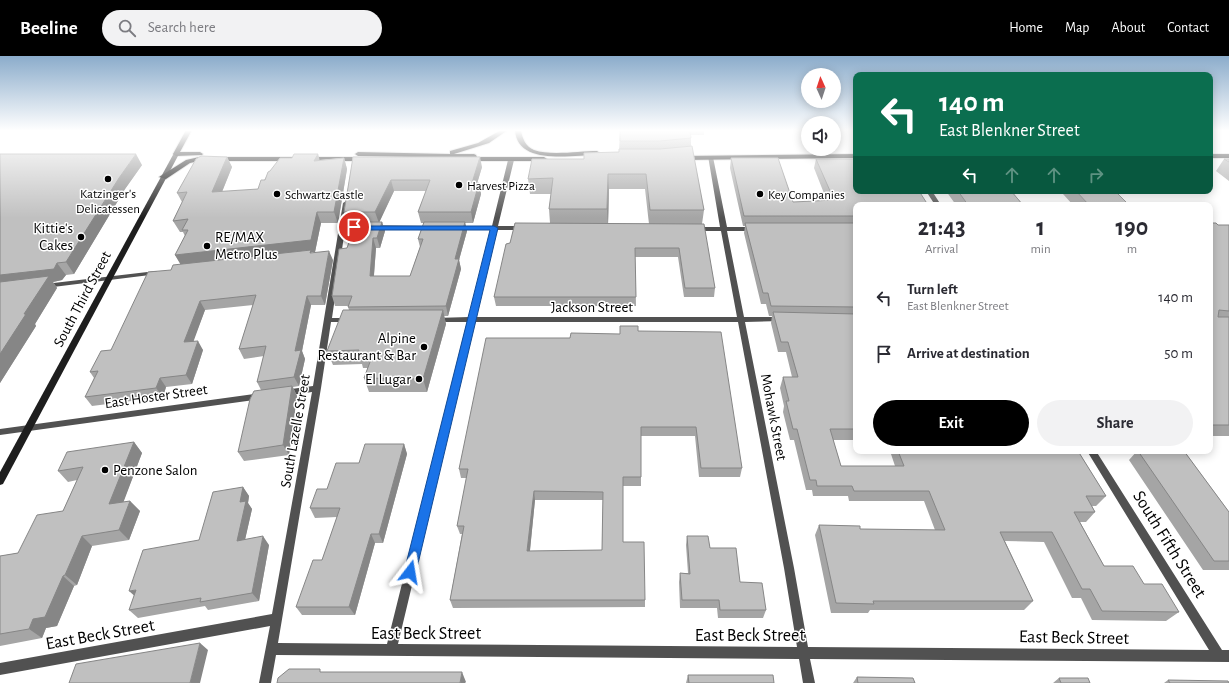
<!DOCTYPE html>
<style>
body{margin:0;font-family:"Alegreya Sans",sans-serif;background:#f2f2f3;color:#2b2b33;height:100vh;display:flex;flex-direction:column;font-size:15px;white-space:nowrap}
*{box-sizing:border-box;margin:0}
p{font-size:13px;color:#7c7c81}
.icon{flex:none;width:22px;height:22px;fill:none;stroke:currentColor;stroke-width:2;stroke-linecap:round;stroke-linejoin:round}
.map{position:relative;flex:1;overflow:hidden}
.sheet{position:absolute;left:853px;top:146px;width:360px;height:252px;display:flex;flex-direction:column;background:#fff;border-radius:8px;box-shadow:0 2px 10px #0003}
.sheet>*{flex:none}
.banner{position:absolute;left:853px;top:16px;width:360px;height:122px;border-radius:8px;box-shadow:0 2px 10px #0003;background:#0b6e4f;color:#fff;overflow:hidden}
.needle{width:26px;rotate:357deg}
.controls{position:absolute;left:801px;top:12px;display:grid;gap:8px}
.controls a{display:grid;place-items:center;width:40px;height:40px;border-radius:50%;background:#fff;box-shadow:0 2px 10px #0003;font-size:20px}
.pin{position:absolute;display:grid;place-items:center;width:34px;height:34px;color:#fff;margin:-17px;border:2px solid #fff;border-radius:50%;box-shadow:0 1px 4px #0007}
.me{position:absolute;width:44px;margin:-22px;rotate:14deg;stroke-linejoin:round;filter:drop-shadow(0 0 3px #0008)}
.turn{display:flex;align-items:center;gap:14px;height:84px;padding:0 20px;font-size:18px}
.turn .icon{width:52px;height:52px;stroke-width:2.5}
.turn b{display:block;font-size:28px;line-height:34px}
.lanes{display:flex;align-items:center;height:38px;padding:0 20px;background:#0003;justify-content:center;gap:20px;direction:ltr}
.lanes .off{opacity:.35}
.eta{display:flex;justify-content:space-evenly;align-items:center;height:68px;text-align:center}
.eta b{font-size:24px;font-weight:600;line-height:28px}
.cta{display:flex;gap:8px;margin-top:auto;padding:8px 20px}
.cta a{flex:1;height:46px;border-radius:24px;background:#000;color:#fff;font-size:16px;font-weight:600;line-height:46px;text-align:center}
.cta a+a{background:#f2f2f3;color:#2b2b33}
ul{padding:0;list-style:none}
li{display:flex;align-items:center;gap:12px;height:56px;padding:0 20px}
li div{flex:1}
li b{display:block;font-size:15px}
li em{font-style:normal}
header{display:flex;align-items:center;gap:24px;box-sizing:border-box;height:56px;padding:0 20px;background:#000;color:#fff}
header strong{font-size:19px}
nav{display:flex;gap:22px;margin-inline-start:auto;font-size:14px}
.search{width:280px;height:36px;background:#f2f2f3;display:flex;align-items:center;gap:10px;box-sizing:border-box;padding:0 14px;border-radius:22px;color:#7c7c81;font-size:15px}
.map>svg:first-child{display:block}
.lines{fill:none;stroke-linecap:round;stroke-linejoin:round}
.primary-casing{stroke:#dbdbdb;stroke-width:2}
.street{fill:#515151;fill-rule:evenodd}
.secondary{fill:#1e1e1e;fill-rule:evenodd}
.primary{fill:#000;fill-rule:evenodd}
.wall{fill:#a5a5a5;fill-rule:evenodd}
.shaded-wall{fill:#868686}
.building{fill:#c0c0c0;stroke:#868686;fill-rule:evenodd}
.route{fill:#1a73e8;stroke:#114b97}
.poi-dot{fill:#000;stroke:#fff;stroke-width:1.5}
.labels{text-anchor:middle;stroke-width:3;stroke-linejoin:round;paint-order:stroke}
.far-poi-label{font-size:13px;fill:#000;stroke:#fff;text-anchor:start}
.poi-label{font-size:15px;fill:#000;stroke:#fff;text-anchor:end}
.street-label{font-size:15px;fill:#000;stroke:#fff}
.near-street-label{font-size:18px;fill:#000;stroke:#fff}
</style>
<header>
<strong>Beeline</strong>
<div class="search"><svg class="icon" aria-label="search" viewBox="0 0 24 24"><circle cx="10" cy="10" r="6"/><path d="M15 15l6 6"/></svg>Search here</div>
<nav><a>Home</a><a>Map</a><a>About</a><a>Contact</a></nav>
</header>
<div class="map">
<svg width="1229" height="627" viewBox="0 0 1229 627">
<rect width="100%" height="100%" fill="#fff"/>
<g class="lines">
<defs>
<path id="primary" d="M186,74H192L180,96H200L203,98L202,99L176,100L173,98Z
M501,74H508L489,87L454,98H474L476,99L477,101H544L547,103L544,105H466L464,104L463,102L358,100L355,98L358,96L450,98V95L478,87Z
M515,74H521C522,82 526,91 534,94C551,100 579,95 597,95L600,97L597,99C572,99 517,110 515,74Z
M856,98V102L682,104L679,102L682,100Z
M1210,98H1229V102H1210Z
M199,101H366L369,103L366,105H199L190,107L166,123L159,121L186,104Z"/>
</defs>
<use href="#primary" class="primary-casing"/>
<path class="street" d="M708,100L713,101L727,171H753L756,173L753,175H727L744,261H781L785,263L781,265L745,266L794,512L808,591L1209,594L1087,395H1096L1222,594H1229V606L810,603L815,627H803L799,603L276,599L271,627H259L270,570L0,619V607L272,558L312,336L284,340L281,339L280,337L281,335L284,334L313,330L343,147L346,145L349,147L346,169L431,170L434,172L431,174L345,173L332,262H349L353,264L349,266H331L321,332L278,587L387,588L467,266H435L431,264L435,262L469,261L491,174H455L452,172L455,170H492L508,104L513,103L514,104L498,170H523L526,172L523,174H497L476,261H737L721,175H695L692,173L695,171H720ZM475,266H738L784,512L797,591L398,588Z
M926,135H932L941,149H935Z
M156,215L158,216L159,217L158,218L45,232L42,230L45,228Z
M261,337L264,338L265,340L264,342L261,343L0,379V373Z"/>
<path class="secondary" d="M174,97L179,98L3,428L0,429V416Z"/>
<use href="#primary" class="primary"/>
</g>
<path class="wall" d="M620,74H704V79H691V90L704,154L702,168L715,232L714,241H684L678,201H635L636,250H496L494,241L510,187L550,167L549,153L551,138H530L528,123L584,103L619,96ZM609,133H645L649,168H608Z
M0,98L142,109L125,133L74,218L66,219L62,224L53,226L57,232L35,268L36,270L0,327Z
M318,98L319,104L344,102L347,113L338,167H321L315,196H311L312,197L333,204L325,249H311L302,295L305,303L299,330L293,331L297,340L289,399L244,405L238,396L261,334L257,326L264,300L244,303L239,293L253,249L205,254L193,285L203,294L192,328L166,331L163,341L92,350L85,341L94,322L90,316L111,294L171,214L181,208L175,199L185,180L183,176H180L173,165L182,146L177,137L227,101L232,111L222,136L258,133L270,115L292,102Z
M353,101L482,111L477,127H479L481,138L473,167H465L467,175L459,204L461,213L448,260H444L446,268L427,336H369L364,322L368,312H363L362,308L333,309L327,295L349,254L348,251V250H335L332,240L356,167H348L344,156ZM394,135H426L418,156L421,167H424L418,183L420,191L410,220H374L376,192H380L385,175L382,166H379Z
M731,102L793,146L827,145L814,112L816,103L856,149V384H833L841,410H895L890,395H1078L1106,440L1096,450H1092L1095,456L1086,466H1080L1104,510L1144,528L1179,556L1166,565L1092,564L1081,542H1072L1044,486L1005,485L1033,545L1024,554H870L868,557H831L815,479L819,469L860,473L935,474L924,445H849L848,440H813L812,434H806L794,384H790L783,356L784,350L780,332L783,321H792L786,296H778L771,267L772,260H769L766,248H761L744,177L745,170H743L730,112Z
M1224,103H1229V125L1216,115Z
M946,135H1115L1129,149H1073L1063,138H1014L1023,149H956Z
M1210,167L1218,169H1229V380H1210Z
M638,275L742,412L740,421H699L695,380H641V430H623V486L645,544V551L453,552L450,544L462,478H460L457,470L467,422H461L459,413L570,282L620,278ZM535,444H603L602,494L530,495Z
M134,386L142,397L123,446L130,445L140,455L129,484L92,490L77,529L74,530L57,570L46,572L42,582L0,590V500L18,497L63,455L77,424L68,426L58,415Z
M404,388L407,398L383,487H375L355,559H302L296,551L322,504L337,461L315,462L310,452L327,433L359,407Z
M1137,395H1184L1229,456V514H1203L1129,404Z
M243,431L249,440L248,447L252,453L245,483L269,489L259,545L208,554L205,550L138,562L129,554L199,484Z
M687,480L710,492L740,526L766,554L763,562H718L717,552H680L679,526L680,517H688L686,489Z
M688,619L774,627H686Z
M857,621L915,627H853Z
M1059,622L1090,627H1053Z
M1168,624L1229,627H1164Z"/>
<path class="shaded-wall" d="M136,98L142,109L125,133L74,218L66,206L119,122Z
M318,98L321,109L314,105Z
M227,101L232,111L217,148L212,136Z
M480,101L482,111L474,138L472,127Z
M344,102L347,113L338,167L334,156Z
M608,118L609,133L608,169L607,153Z
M391,124L394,135L379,167L375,156Z
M479,127L481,138L473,167L471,156Z
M317,156L321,167L315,196H311L314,203L182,211L175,199Z
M382,166L385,175L380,192L377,182Z
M465,166L467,175L459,204L461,213L448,260L446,250L455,203Z
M373,182L376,192L373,230L370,220Z
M329,195L333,204L325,249L321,240Z
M57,207L66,219L62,224L53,226L57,232L35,268L36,270L0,327V298L24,258L0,232V219Z
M307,240L311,249L302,295L305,303L299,330L294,321L295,295Z
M200,245L205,254L190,295L184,286Z
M443,254L446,268L427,336L423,323Z
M198,285L203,294L192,328L186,319Z
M160,322L166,331L163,341L156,332Z
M292,330L297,340L289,399L283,389Z
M134,386L142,397L119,458L109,448Z
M404,388L407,398L383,487L379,478Z
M243,431L249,440L248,447L252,453L243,493L237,485L240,446Z
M534,435L535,444L529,503L527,495Z
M130,445L140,455L129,484L119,474Z
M371,478L375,487L355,559L349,551Z
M82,480L92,490L77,529L65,519Z
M263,480L269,489L259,545L252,537Z
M63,520L74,530L57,570L46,572L42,582L29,573L33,563Z
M136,534L138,543L129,535Z
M200,587L208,594L200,627H190Z
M462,616L466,626L465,627H460Z"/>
<path class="building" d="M620,74H690L691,82L660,85H620Z
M692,90L704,154H650L646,118H608L607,153H549L553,122L528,123L532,103H584V97L619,96V93H660Z
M0,98H136L119,122L66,206L57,207L54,213L0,219Z
M294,98H318L314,105L344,102L334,156H317L311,184L175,199L188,174H182L188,163L173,165L187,136L177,137L196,103L201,100L227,101L212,136L258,133L261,124H265L268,116L270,115L280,102H292Z
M353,101H480L472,127H479L471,156H418L430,124H391L375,156H344Z
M731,102H778L793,146L834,144L816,103H856V135H919L928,149H856V160H744Z
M1224,103H1229V106Z
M958,135H1011L1023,149H968Z
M1076,135H1115L1129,149H1089Z
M356,166H382L377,182H373L370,220H410L423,183H418L424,166H465L455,203H459L446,250L348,251L352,240H332L339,193L347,192Z
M515,167L704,168L715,232H685L679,192H635L636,241H494L506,188L510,187Z
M745,167H856V251L771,250L768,237H763Z
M1210,167H1216L1218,169H1229V255L1219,254L1218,261H1229V369H1210V180H1213L1210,177Z
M311,194L310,197L329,195L321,240H307L295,295L301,294L294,321L257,326L266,290L239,293L256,239L200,245L184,286L198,285L186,319L160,322L156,332L85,341L98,315L90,316L101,295L111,294L148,216L171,214L173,209Z
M49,220L24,258H26L0,298V226Z
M343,254H443L423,323L364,322L373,298H358L359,294L327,295Z
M773,256L856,258V373H830L841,410H904L898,395H1078L1106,440H1086L1095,456H1074L1104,510H1133L1144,528H1162L1179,556L1102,555L1090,533H1082L1052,476H1000L1033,545H873L874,548L836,547L819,469L860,470V473L945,474L929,435H854L852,430H817L816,424H810L797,373H793L786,345H789L783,321H798L788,286H781Z
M620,270H638V275L721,276L742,412H701L696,371H641V421H623V486H644L645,544H450L464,470H457L468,413H459L486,282H570L571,277L620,278ZM534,435L603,436L602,494L527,495Z
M292,330L283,389L238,396L250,343L254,335Z
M134,386L109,448L130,445L119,474L82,480L65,519L63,520L45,561L33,563L29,573L0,578V500L18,497L37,459L63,455L83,411L58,415L67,396Z
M365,388H404L379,478H371L349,551H296L313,504H322L340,452H310L317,433H327L336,407H359Z
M1138,395H1184L1229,456V505H1214Z
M243,431L240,446L246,445L237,485L263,480L252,537L200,546L201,542L129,554L136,534L129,535L143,494L199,484L213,436Z
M687,480H708L710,492H736L740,526L762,527L766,554H720L719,544H682L680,517L690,518Z
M200,587L190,627H69L76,608Z
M289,613H320V616H462L460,627H277L278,622Z
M688,619H773L774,627H689Z
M857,621L913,622L915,627H858Z
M1059,622H1088L1090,627H1061Z
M1168,624L1228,625L1229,627H1170Z"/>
<linearGradient id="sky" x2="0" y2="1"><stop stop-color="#8baccb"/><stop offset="0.46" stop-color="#fff"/><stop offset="1" stop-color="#fff" stop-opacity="0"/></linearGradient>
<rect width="1229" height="162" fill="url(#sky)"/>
<path class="route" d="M352,170H494L498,172L416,516L414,520L410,522L406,520L404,516L490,174H354L352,173Z"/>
<g class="poi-dot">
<circle cx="108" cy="123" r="4"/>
<circle cx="459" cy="129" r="4"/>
<circle cx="277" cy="138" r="4"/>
<circle cx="760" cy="138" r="4"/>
<circle cx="81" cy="181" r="4"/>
<circle cx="207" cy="190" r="4"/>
<circle cx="424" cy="291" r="4"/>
<circle cx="419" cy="323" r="4"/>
<circle cx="105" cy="414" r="4"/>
</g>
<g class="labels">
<g class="far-poi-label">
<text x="467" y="134">Harvest Pizza</text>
<text x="108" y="142" text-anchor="middle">Katzinger's<tspan x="108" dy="15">Delicatessen</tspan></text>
<text x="285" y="143">Schwartz Castle</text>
<text x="768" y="143">Key Companies</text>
</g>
<g class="poi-label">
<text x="73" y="177">Kittie's<tspan x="73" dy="17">Cakes</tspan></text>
<text x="215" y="186" text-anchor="start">RE/MAX<tspan x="215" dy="17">Metro Plus</tspan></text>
<text x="416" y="287">Alpine<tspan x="416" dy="17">Restaurant &amp; Bar</tspan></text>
<text x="411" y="328">El Lugar</text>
<text x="113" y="419" text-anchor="start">Penzone Salon</text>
</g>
<g class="street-label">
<text transform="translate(82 243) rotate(-62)" y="5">South Third Street</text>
<text x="592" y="256">Jackson Street</text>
<text transform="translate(156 340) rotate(-8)" y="5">East Hoster Street</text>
<text transform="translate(774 361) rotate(79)" y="5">Mohawk Street</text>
<text transform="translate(295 375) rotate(-80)" y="5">South Lazelle Street</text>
</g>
<g class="near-street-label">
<text transform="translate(1170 488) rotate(58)" y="6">South Fifth Street</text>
<text x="426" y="583">East Beck Street</text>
<text transform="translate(100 578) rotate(-10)" y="6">East Beck Street</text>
<text x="750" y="585">East Beck Street</text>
<text transform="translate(1074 581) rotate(1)" y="6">East Beck Street</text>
</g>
</g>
</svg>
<div class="controls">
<a><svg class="needle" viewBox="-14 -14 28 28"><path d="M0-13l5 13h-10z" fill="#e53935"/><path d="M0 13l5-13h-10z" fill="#7c7c81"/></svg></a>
<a><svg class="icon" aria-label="sound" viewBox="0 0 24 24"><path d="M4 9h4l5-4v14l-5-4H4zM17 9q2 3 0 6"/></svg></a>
</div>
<div class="pin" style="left:354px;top:171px;background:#d93025"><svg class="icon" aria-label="arrive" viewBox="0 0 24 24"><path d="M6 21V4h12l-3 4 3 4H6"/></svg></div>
<svg class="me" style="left:410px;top:516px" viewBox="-20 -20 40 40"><path d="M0-17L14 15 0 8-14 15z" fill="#1a73e8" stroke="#fff" stroke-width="4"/></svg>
<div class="banner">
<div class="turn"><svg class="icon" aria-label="left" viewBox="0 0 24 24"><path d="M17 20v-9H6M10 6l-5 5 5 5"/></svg><div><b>140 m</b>East Blenkner Street</div></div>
<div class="lanes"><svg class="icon" aria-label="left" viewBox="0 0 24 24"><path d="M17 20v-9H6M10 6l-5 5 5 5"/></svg><svg class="icon off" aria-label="ahead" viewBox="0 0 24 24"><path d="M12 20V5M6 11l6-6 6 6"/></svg><svg class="icon off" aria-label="ahead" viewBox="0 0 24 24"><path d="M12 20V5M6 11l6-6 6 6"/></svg><svg class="icon off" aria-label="right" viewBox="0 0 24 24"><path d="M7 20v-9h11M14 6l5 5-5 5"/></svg></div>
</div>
<section class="sheet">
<div class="eta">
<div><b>21:43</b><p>Arrival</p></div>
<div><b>1</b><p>min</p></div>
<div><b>190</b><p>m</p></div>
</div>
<ul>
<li><svg class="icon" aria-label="left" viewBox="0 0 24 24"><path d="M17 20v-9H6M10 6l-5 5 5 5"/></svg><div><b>Turn left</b><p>East Blenkner Street</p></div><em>140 m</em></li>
<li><svg class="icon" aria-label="arrive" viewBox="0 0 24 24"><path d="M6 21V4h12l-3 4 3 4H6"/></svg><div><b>Arrive at destination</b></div><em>50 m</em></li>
</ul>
<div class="cta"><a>Exit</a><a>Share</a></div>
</section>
</div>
